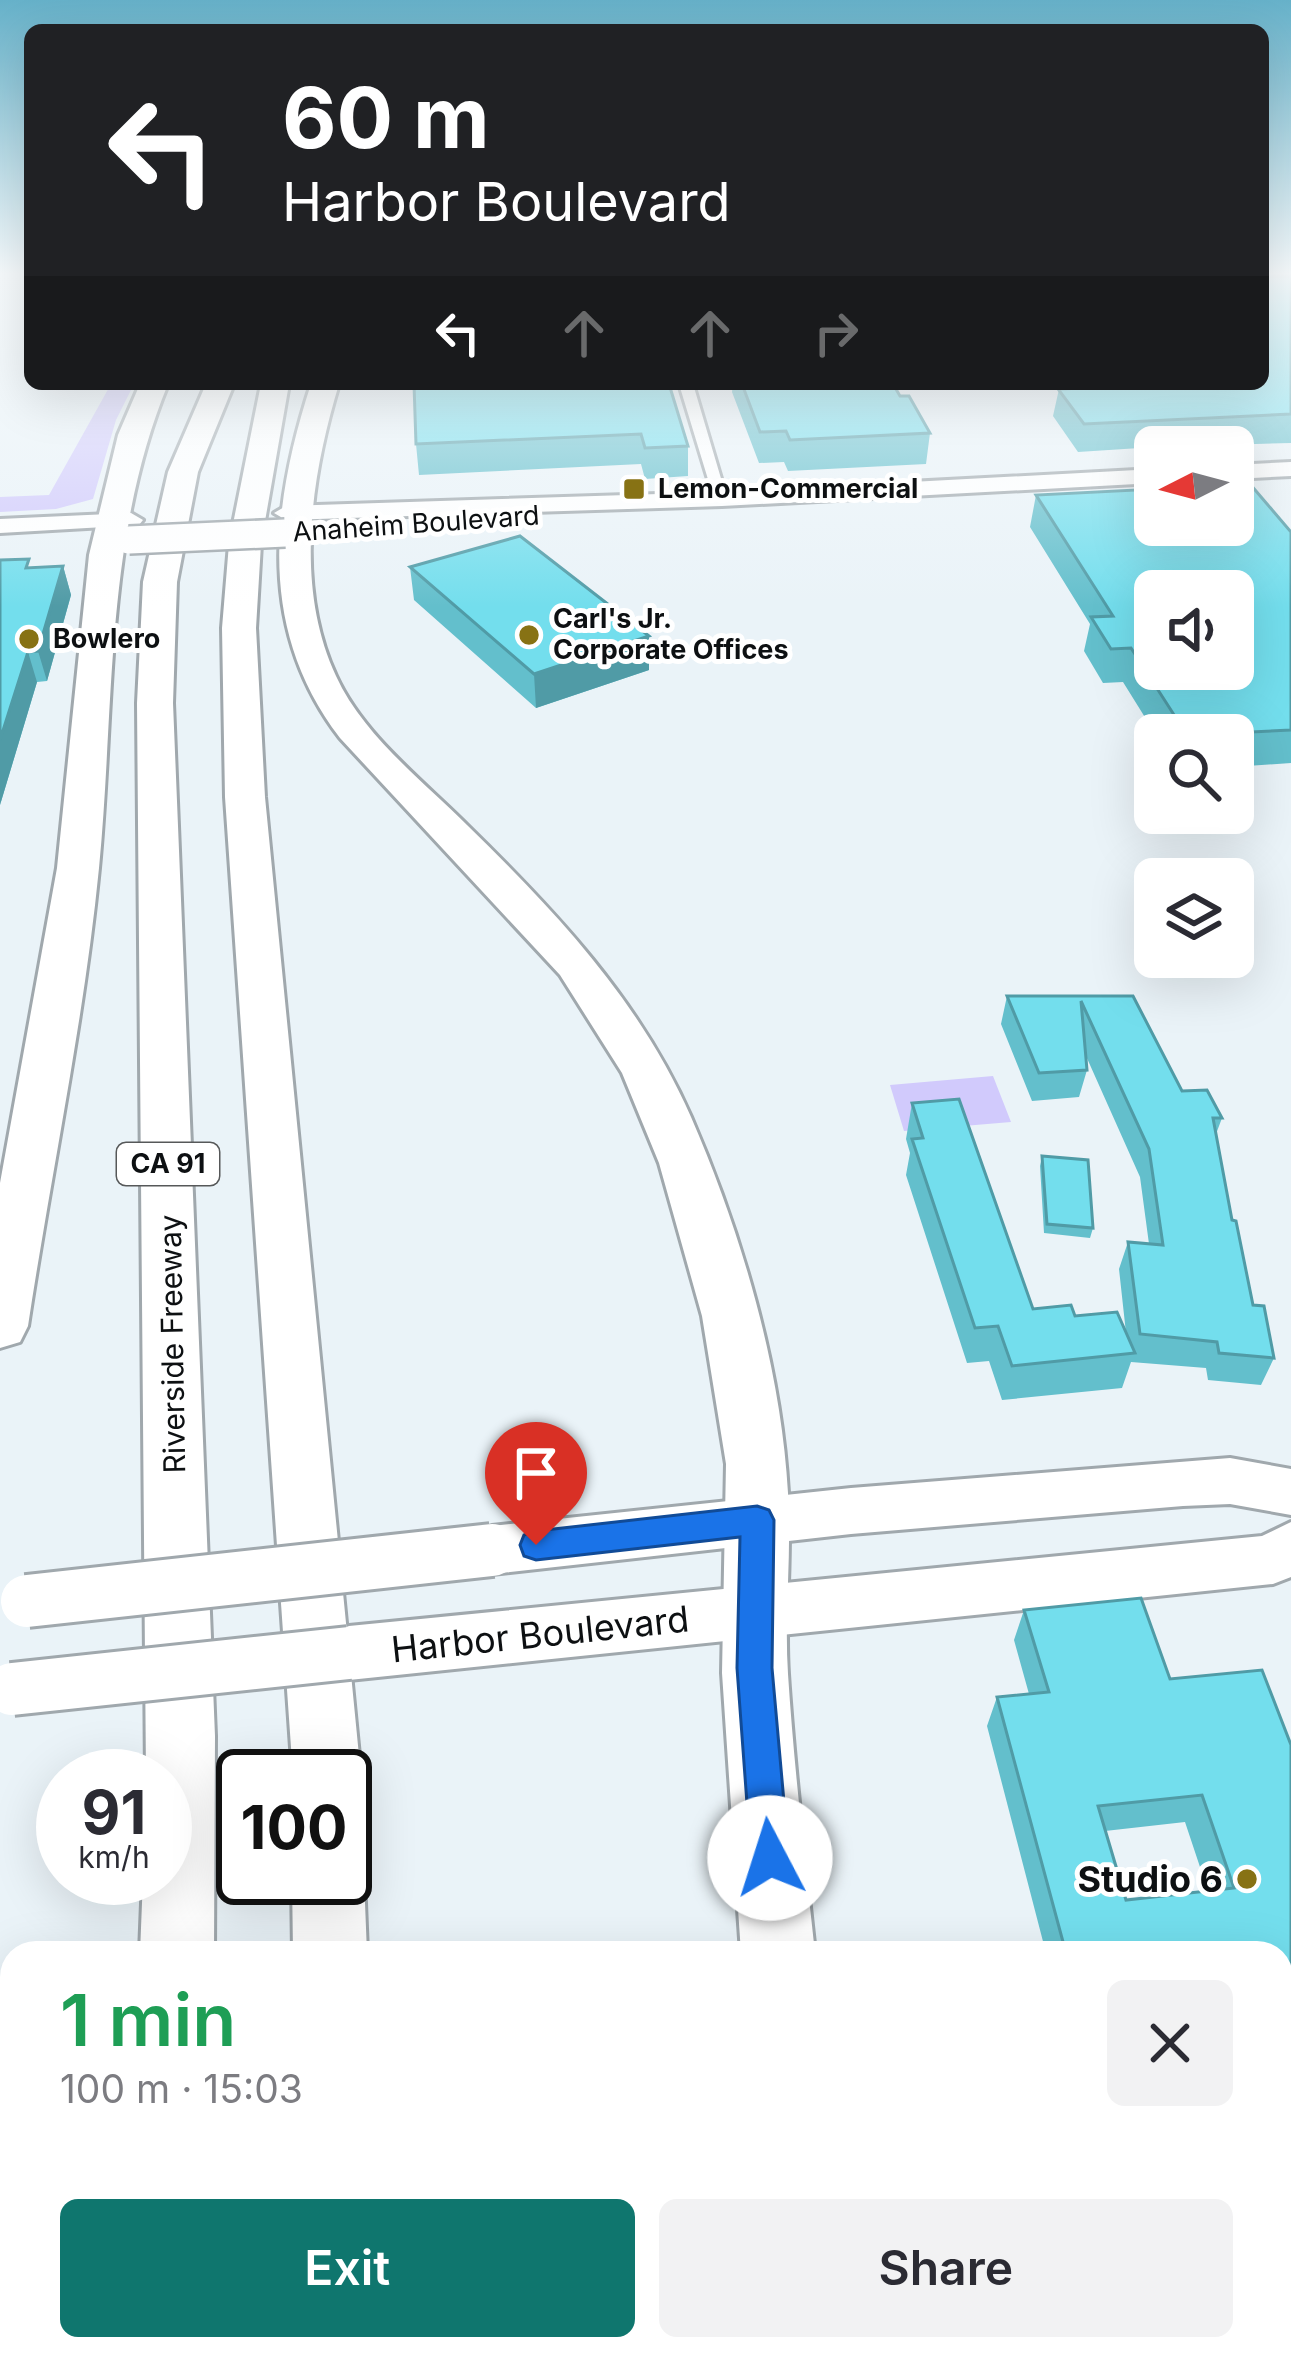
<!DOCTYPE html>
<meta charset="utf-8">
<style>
body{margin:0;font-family:Inter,sans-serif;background:#f2f2f3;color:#2b2b33;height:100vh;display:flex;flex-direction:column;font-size:45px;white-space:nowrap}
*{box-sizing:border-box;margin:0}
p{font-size:39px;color:#7c7c81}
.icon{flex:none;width:66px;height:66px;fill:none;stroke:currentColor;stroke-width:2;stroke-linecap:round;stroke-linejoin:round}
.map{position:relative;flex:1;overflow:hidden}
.details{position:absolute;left:0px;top:1941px;width:1293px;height:420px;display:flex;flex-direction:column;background:#fff;border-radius:36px 36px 0 0;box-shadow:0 12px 48px #0002}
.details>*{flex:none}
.guide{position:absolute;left:24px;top:24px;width:1245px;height:366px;border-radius:18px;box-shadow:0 12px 48px #0002;background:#202124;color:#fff;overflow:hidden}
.needle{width:78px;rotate:264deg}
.controls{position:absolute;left:1134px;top:426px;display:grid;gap:24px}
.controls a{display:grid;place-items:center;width:120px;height:120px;border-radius:18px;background:#fff;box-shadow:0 12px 48px #0002;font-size:60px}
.speed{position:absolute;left:36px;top:1749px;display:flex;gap:24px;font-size:60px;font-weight:700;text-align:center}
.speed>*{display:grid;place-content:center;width:156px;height:156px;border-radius:50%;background:#fff;box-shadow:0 12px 48px #0002;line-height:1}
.speed small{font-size:30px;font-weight:400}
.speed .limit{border:6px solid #111;border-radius:18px;background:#fff;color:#111}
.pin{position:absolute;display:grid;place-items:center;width:102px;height:102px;color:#fff;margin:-123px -51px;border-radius:50% 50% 50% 0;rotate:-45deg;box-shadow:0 0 12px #0007}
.pin .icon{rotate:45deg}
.me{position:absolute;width:132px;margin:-66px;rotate:355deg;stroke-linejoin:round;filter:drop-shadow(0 0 9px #0008)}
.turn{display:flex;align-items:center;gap:42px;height:252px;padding:0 60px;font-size:54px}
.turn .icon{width:156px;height:156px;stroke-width:2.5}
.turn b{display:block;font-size:84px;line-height:102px}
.lanes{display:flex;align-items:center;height:114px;padding:0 60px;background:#0003;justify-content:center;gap:60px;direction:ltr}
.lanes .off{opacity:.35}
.round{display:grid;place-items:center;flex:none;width:126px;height:126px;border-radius:18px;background:#f2f2f3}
.headline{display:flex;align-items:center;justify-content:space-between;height:204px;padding:0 60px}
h1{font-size:72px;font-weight:600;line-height:90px;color:#1e9e55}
.button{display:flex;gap:24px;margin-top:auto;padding:24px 60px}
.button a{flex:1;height:138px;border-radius:18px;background:#0f766e;color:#fff;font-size:48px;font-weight:600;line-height:138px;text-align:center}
.button a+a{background:#f2f2f3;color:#2b2b33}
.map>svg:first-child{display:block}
.green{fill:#d1cafc}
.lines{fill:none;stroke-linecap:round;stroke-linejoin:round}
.street-casing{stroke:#a0a8ad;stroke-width:6}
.secondary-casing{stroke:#a0a8ad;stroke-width:6}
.primary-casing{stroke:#a0a8ad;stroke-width:6}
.highway-casing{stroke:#a0a8ad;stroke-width:6}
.street{fill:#fff;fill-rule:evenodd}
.secondary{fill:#fff;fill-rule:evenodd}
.primary{fill:#fff;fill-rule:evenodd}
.highway{fill:#fff;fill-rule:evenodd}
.secondary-bridge-casing{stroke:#a0a8ad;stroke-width:32;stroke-linecap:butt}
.primary-bridge-casing{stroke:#a0a8ad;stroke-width:58;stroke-linecap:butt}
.secondary-bridge{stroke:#fff;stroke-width:27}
.primary-bridge{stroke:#fff;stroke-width:52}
.wall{fill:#63bfcc;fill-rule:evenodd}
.shaded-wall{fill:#509ba6}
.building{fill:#73deed;stroke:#509ba6;stroke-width:3;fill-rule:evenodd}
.route{fill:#1a73e8;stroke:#114b97;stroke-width:3}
.poi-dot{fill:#877214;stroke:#fff;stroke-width:4.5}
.labels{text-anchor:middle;stroke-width:10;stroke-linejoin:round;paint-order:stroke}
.far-poi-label{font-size:27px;font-weight:bold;fill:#0d1012;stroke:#fff;text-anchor:start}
.far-street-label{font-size:27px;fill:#0d1012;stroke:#fff}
.shield{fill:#fff;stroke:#565859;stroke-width:3}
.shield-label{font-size:27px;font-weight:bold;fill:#0d1012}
.street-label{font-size:30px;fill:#0d1012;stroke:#fff}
.near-street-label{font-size:36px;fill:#0d1012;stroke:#fff}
.near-poi-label{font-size:36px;font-weight:bold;fill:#0d1012;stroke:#fff;text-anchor:end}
</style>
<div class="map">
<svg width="1291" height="2361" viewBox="0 0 1291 2361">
<rect width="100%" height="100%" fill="#eaf3f8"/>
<path class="green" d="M111,384H134L116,420L93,499L56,509L0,512V497L49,495Z
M993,1076L1011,1122L904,1131L890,1085Z"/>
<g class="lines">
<defs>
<path id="street" d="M679,384H693L728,502L714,499Z
M1291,2223V2267L1281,2269V2225Z"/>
<path id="secondary" d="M1291,462V476L1233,479V465Z
M1155,469V483L722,506L286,520L274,513L286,506L722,492Z
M131,513L143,520L139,525L0,533V519Z"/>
<path id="primary" d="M1230,1458L1291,1469V1515L1230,1504L1183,1506L851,1534L492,1574L473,1567L465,1550L473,1533L492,1526L851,1488Z
M1291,1522V1577L1273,1584L349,1680L329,1672L320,1653L329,1634L349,1626L1262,1536Z"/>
<path id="highway" d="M140,384H168C104,539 115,704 99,868C84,1021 51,1173 28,1326L20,1342L0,1348V1183L57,868L89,555L118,435Z
M206,384H234L198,472L177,582L173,703L215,1736L214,1953H140L143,1878H165V1776H146L137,703L143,582L168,472Z
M261,384H289L261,544L256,628L265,797L361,1776L345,1802V1776H293L225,797L222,628L229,544Z
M311,384H339C311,476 294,586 336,676C363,735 422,780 467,825C556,912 640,1001 691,1117C741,1232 781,1367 788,1493C792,1553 784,1613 788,1674C794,1767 805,1860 815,1953H741L722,1673L726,1464L702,1316L659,1163L622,1073L560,975L340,738C257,630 271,507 311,384Z
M345,1849L353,1853L364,1878L367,1953H293L292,1878H345Z
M117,2349H203V2361H117Z
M293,2349H379V2361H293Z
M754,2349H840L839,2361H753Z"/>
</defs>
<use href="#street" class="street-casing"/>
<use href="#secondary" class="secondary-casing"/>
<use href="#primary" class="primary-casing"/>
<use href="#highway" class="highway-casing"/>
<use href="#street" class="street"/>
<use href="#secondary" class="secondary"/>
<use href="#primary" class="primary"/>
<use href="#highway" class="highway"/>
<defs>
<path id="secondary-bridge" d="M129,540L285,533"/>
<path id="primary-bridge" d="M27,1601L492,1550
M12,1689L349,1653"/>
</defs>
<use href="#secondary-bridge" class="secondary-bridge-casing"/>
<use href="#primary-bridge" class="primary-bridge-casing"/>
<use href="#secondary-bridge" class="secondary-bridge"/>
<use href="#primary-bridge" class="primary-bridge"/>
</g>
<path class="wall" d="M1291,276V443L1155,447L1078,452L1053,416L1059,389L1055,384H1263Z
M669,384L688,446V476L645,479L641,464L419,475L416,444Z
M733,384H893L900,396L930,433L926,464L788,471L784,462L759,463L732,392Z
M1036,495L1291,532V763L1233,767V735H1156L1123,682L1103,683L1084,651L1090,624L1030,527Z
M63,566L71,595L47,681L37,682L0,805L32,567Z
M410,567L649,670L536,708L414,600Z
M1007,996H1133L1182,1091L1222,1118L1216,1134L1232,1220L1253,1305L1274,1358L1261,1385L1208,1380L1206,1368L1131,1362L1122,1388L1002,1400L989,1361L967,1363L906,1175L910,1153L906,1139L912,1103L1033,1309L1075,1316L1126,1333L1119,1269L1128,1242L1149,1244L1140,1177L1086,1056L1087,1070L1079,1097L1032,1101L1001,1024Z
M1042,1156L1093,1228L1090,1238L1044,1233L1040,1166Z
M1024,1610L1170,1679L1291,1745V2044L1281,2046V1953H1046L987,1726L997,1697L1029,1694L1014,1640ZM1185,1822L1208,1891L1126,1900L1105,1831Z"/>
<path class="shaded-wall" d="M63,566L71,595L47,681L38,651Z
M649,636V670L536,708L534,674Z
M28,652L37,682L0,805V740Z"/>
<path class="building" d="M1263,276H1291V414L1084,424L1058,389L1083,388L1080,384H1263Z
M414,384H669L688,446L645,448L641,434L416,444Z
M742,384H893L900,396H909L930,433L790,440L786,431L760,432Z
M1250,484L1291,532V730L1187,735L1131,648L1111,649L1091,617L1113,616L1036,495L1155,489V525H1233V485ZM1155,591H1233V669H1155Z
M520,536L649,636L534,674L410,567Z
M29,559L26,568L63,566L38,651L28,652L0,740V560Z
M1007,996H1133L1182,1091L1207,1090L1222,1118H1213L1232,1220L1236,1221L1253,1305L1264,1306L1274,1358L1219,1353L1217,1342L1140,1334L1128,1242L1163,1245L1149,1149L1081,1001L1087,1070L1039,1073Z
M959,1099L1033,1309L1071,1305L1075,1316L1117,1312L1135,1353L1012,1366L998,1326L975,1328L912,1139L923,1138L912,1103Z
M1042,1156L1088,1160L1093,1228L1047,1224Z
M1141,1598L1170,1679L1262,1670L1291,1745V2025L1281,2026V1953H1066L997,1697L1049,1692L1024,1610ZM1202,1795L1234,1888L1126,1900L1098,1806Z"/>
<linearGradient id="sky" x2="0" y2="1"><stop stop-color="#66b1c9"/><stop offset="0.45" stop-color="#f6fafc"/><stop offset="1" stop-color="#f6fafc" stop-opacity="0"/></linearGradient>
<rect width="1291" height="607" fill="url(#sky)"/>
<path class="route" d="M757,1506L769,1510L774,1520L772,1668L789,1858L784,1871L770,1877L757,1871L751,1858L737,1668L740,1537L536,1560L524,1556L520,1545L524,1535L536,1531Z"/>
<g class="poi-dot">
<rect x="622" y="477" width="24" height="24" rx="6"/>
<circle cx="529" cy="635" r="12"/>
<circle cx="29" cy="639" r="12"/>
<circle cx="1247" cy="1879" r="12"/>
</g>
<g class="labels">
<g class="far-poi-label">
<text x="658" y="498">Lemon-Commercial</text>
<text x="553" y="628">Carl's Jr.<tspan x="553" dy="31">Corporate Offices</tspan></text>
<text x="53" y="648">Bowlero</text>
</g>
<g class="far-street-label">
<text transform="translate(416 524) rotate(-4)" y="9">Anaheim Boulevard</text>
</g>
<rect class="shield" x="117" y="1143" width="102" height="42" rx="9"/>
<g class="shield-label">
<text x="168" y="1173">CA 91</text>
</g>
<g class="street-label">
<text transform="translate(173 1344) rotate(-91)" y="10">Riverside Freeway</text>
</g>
<g class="near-street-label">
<text transform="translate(540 1634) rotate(-6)" y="13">Harbor Boulevard</text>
</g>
<g class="near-poi-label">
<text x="1223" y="1892">Studio 6</text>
</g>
</g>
</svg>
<div class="controls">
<a><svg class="needle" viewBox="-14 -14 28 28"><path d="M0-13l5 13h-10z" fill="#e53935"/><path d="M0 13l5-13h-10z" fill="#7c7c81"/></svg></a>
<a><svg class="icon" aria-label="sound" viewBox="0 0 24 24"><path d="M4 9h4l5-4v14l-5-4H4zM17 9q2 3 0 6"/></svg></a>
<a><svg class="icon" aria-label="search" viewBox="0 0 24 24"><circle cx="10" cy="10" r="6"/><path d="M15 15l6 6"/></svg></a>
<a><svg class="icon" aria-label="layers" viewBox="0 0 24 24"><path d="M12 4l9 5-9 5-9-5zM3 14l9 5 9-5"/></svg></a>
</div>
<div class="speed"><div>91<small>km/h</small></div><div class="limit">100</div></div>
<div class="pin" style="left:536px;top:1545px;background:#d93025"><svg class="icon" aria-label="arrive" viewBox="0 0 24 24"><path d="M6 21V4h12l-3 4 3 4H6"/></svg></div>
<svg class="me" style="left:770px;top:1858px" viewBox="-20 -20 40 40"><circle r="19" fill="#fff"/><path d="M0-13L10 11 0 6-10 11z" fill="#1a73e8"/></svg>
<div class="guide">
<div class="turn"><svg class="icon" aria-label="left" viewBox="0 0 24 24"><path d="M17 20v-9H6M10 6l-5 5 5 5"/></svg><div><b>60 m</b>Harbor Boulevard</div></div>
<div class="lanes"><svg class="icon" aria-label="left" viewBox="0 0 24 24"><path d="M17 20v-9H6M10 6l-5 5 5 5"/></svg><svg class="icon off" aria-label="ahead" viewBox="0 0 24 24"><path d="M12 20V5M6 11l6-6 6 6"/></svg><svg class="icon off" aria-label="ahead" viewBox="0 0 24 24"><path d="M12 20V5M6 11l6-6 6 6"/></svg><svg class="icon off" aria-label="right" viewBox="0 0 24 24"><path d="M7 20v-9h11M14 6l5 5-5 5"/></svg></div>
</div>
<section class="details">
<div class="headline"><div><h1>1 min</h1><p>100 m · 15:03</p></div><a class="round"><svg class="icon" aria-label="close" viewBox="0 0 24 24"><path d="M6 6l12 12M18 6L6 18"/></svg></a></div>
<div class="button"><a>Exit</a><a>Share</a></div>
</section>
</div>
